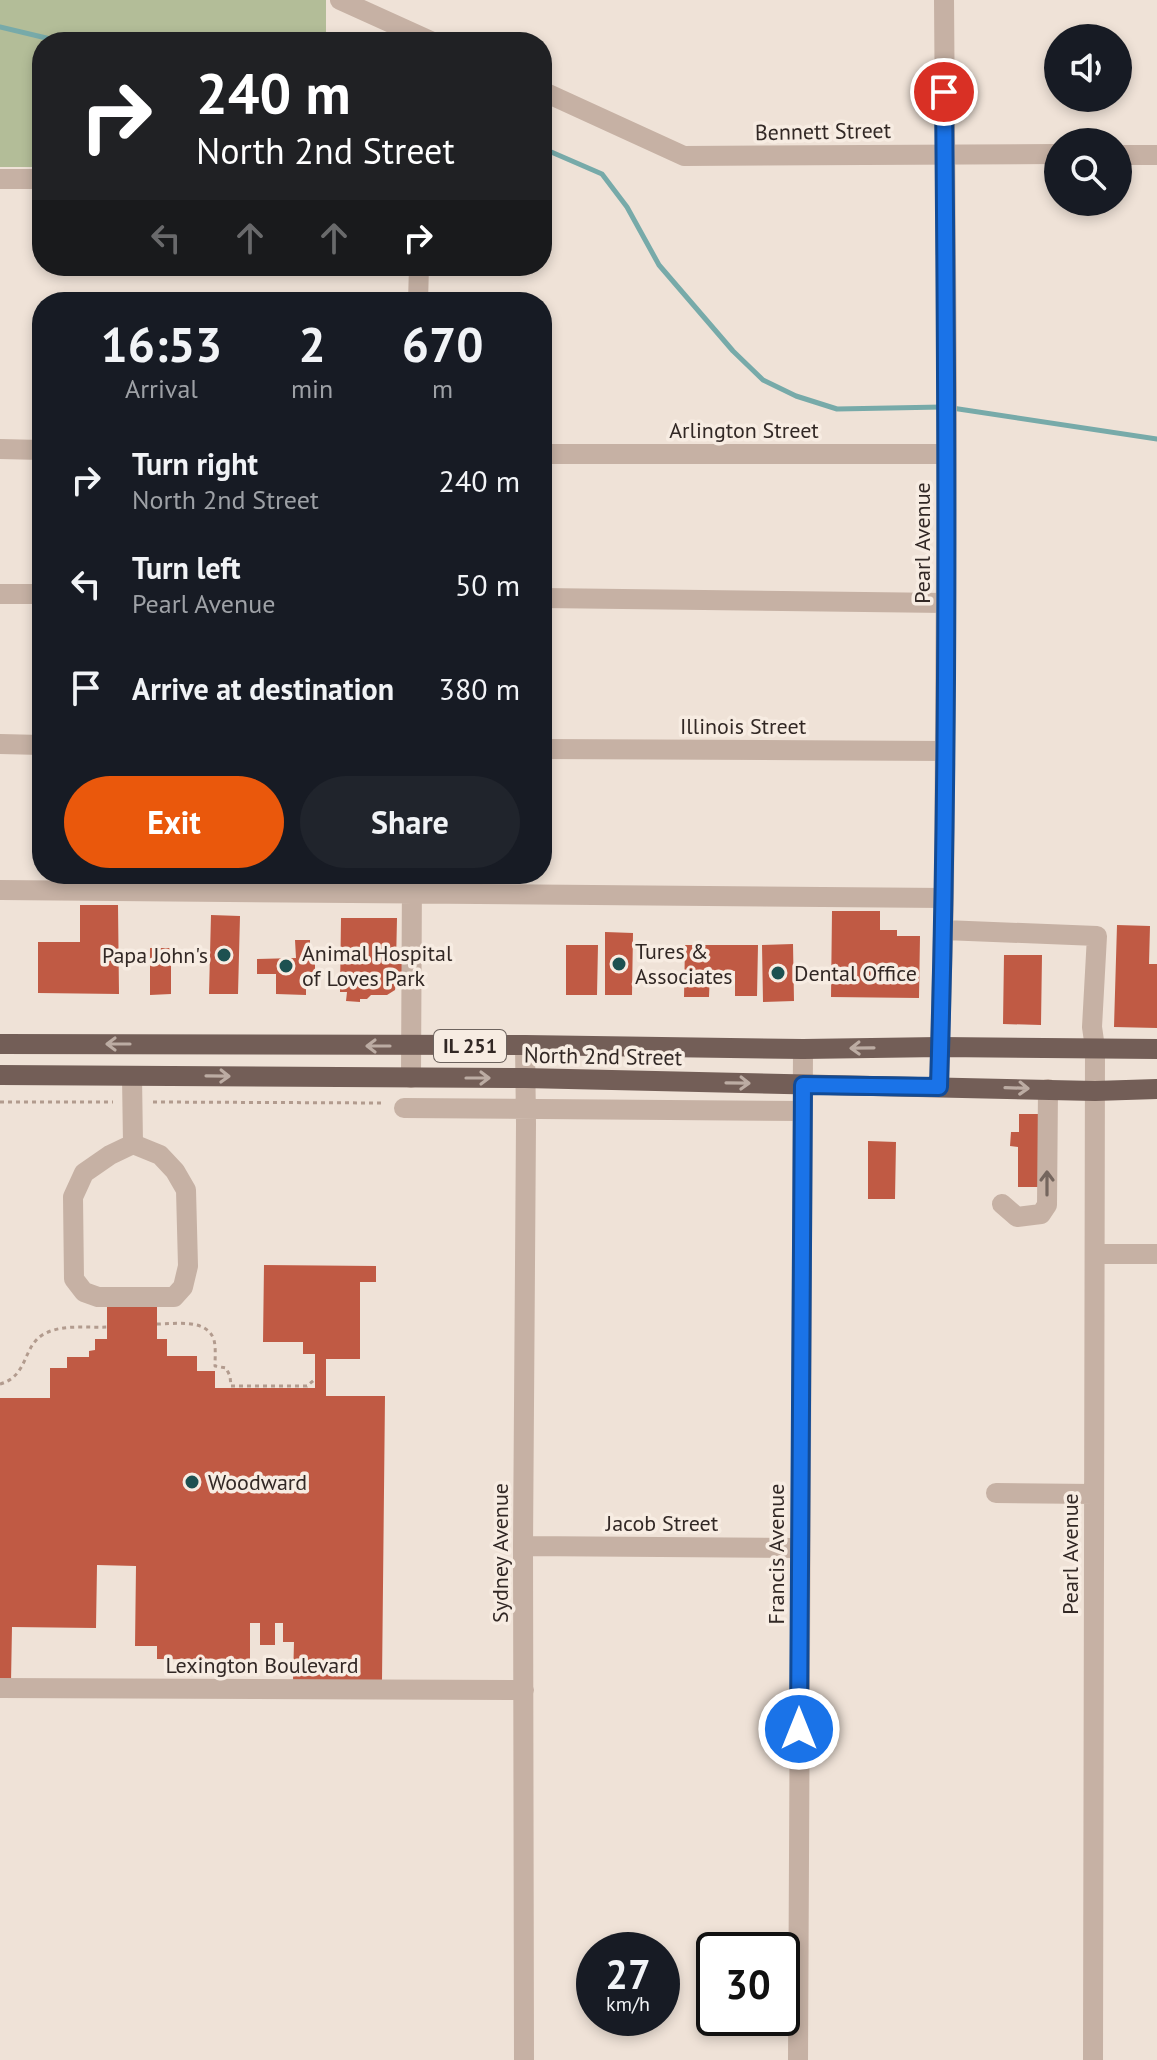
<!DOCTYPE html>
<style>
body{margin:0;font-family:"PT Sans",sans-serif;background:#20242c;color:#f1f3f6;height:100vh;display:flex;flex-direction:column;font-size:30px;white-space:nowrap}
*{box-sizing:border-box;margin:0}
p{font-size:26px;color:#9ea1a6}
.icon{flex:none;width:44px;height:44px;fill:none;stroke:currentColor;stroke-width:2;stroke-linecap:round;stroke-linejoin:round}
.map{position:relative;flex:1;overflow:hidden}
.details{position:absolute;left:32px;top:292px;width:520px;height:592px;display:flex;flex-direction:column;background:#171b24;border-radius:32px;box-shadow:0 4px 12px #0003}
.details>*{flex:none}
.guide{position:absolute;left:32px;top:32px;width:520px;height:244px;border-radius:32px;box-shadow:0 4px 12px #0003;background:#202124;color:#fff;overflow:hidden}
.tools{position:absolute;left:1044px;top:24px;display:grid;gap:16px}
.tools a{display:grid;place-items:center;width:88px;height:88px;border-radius:50%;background:#171b24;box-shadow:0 4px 12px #0003;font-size:40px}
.speed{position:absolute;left:576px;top:1932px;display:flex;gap:16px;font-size:40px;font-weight:700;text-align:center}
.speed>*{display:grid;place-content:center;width:104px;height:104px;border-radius:50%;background:#171b24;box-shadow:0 4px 12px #0003;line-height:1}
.speed small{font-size:20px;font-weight:400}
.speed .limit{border:4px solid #111;border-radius:12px;background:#fff;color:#111}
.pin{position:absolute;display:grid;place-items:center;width:68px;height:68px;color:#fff;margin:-34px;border:4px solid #fff;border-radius:50%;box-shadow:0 2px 8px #0007}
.me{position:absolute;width:88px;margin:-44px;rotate:0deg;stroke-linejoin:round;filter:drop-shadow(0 0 6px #0008)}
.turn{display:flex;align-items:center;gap:28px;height:168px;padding:0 32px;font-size:36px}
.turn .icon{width:104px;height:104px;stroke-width:2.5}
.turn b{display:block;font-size:56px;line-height:68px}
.lanes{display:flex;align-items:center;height:76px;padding:0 32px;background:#0003;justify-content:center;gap:40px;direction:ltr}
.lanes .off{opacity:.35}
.eta{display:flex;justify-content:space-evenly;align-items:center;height:136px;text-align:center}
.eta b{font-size:48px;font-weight:800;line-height:56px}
.cta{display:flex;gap:16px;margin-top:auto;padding:16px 32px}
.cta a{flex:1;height:92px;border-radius:48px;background:#ea580c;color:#fff;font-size:32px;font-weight:800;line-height:92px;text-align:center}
.cta a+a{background:#20242c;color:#f1f3f6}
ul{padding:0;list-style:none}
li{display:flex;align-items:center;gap:24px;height:104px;padding:0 32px}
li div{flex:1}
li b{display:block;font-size:30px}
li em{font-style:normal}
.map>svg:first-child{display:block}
.green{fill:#b3bd98}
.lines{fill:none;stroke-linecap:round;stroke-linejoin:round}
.stream{stroke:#77aaa9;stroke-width:5}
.building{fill:#c05a44}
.path{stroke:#b29b8e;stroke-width:3;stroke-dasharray:4 4;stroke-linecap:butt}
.minor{stroke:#c6b1a4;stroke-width:20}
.major{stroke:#735e57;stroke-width:20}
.oneway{stroke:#bcaca3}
.oneway2{stroke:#75665e}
.route-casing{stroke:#114b97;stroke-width:20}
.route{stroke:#1a73e8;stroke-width:14}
.poi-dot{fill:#1d5151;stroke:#f7ece2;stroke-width:3}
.labels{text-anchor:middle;stroke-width:7;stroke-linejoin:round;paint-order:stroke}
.shield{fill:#f7ece2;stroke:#6d635e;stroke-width:2}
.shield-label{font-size:20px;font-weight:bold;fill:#322825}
.street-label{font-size:22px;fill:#322825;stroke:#f7ece2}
.poi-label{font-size:22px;fill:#322825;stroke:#f7ece2;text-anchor:start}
</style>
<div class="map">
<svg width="1157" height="2060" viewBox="0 0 1157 2060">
<rect width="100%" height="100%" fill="#efe2d7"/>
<path class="green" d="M0,0H326V42H42V167H0Z"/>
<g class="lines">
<path class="stream" d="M0,27L63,42
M542,148L602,174L627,207L659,265L733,351L763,380L796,396L837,409L942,407
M952,408L1157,439"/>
</g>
<path class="building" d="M80,905H118L119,994L38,993V942H80Z
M832,911H880V930H897V936H920L919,998L831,997Z
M211,915L240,916L238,994H209Z
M341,918H397L396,964H403L402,982H396L395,990L387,995H371L367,999H360V1002L346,1001L347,992H340Z
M1117,925L1150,926L1149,964H1157V1028L1114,1027Z
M605,932L633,933L632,995H605Z
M295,940H310V958H315V981H306V995L276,994V974H257V959L296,958Z
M793,944L794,1001L763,1002L762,945Z
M566,945H598L597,995H566Z
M685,945H758L757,996H735V971H710L709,997H684Z
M150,948H171V994L150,995Z
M1004,955H1042L1041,1025L1003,1024Z
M1019,1114H1044V1187H1018V1147L1010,1146L1011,1132H1019Z
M868,1141L896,1142L895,1199H868Z
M264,1265L376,1266V1282H360V1359H326V1396H385L382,1681L293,1680L294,1642H283V1623H275V1645H260V1623H250V1660L157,1659V1646H135L136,1566L97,1565L96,1628L12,1627L11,1682H0V1398H50V1368H67V1357H89V1351L95,1350V1339H107V1307H157V1339H167V1356H197V1371H215V1388H315V1354H303V1342H263Z"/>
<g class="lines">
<path class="path" d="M0,1102H113
M153,1102L385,1103
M157,1324C175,1324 207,1318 214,1340C216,1348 215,1358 215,1366L226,1368L230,1376L231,1386H307L314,1380
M0,1384C29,1376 22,1346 44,1334C62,1324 87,1328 107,1327"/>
<path class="minor" d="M340,0L433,42
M542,91L684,156L1058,154
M1118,155H1157
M0,179H42
M418,302L419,266
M0,449L42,450
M542,454H946
M0,594H42
M542,598L946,603
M0,744L42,745
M542,749L945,751
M0,890L944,898
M944,930L1097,936L1092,1027L1095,1048L1093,2060
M132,1076L133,1144L110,1155L84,1173L73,1197L74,1279L84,1292L98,1297H174L183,1287L188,1266L186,1190L175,1171L160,1155L133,1144
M411,1078L412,874
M939,1087L944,898L947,391L944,0
M404,1108L802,1111
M1002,1204L1017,1217L1041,1214L1047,1205L1048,1089
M1095,1254H1157
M996,1493L1094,1494
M523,1546L800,1548
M0,1688L524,1690
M524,2060L523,1546L526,1124L525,1045
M798,2060L803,1049"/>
<path class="major" d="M0,1044L525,1045L803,1049L940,1047L1157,1049
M0,1075L525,1078L1095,1091L1157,1089"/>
</g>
<defs><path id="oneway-shaft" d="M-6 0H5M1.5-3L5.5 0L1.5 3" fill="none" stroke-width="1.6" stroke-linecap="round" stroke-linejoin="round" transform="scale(2)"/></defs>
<g class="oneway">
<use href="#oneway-shaft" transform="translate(118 1044) rotate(-180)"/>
<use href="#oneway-shaft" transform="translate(378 1046) rotate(-180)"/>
<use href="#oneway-shaft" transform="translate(862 1048) rotate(179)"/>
<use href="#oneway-shaft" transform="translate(218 1076) rotate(1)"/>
<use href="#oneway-shaft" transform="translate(478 1078)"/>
<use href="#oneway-shaft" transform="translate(738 1083) rotate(1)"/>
<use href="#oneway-shaft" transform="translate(1017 1088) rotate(2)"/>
</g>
<use class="oneway2" href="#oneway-shaft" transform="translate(1047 1183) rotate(-90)"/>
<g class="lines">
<defs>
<path id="route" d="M799,1729L803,1085L939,1087C949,755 947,424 944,92"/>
</defs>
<use href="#route" class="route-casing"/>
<use href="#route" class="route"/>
</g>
<g class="poi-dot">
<circle cx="224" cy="955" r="8"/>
<circle cx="619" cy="964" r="8"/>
<circle cx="286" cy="966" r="8"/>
<circle cx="778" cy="973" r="8"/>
<circle cx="192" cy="1482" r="8"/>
</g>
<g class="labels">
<rect class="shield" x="434" y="1030" width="72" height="32" rx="6"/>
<g class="shield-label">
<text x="470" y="1053">IL 251</text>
</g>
<g class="street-label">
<text transform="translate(823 131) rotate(-1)" y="8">Bennett Street</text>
<text x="744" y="438">Arlington Street</text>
<text transform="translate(922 543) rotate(-90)" y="8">Pearl Avenue</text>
<text x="743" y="734">Illinois Street</text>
<text transform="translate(603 1056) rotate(1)" y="8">North 2nd Street</text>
<text x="662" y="1531">Jacob Street</text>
<text transform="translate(500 1553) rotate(-90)" y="8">Sydney Avenue</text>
<text transform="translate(776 1554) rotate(-90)" y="8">Francis Avenue</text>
<text transform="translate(1070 1554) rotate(-90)" y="8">Pearl Avenue</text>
<text x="262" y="1673">Lexington Boulevard</text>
</g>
<g class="poi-label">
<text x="635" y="959">Tures &amp;<tspan x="635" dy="25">Associates</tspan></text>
<text x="302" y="961">Animal Hospital<tspan x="302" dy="25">of Loves Park</tspan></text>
<text x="208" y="963" text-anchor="end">Papa John's</text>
<text x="794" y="981">Dental Office</text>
<text x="208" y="1490">Woodward</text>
</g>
</g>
</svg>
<div class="tools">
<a><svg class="icon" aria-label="sound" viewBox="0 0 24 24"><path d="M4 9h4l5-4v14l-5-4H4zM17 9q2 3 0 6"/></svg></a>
<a><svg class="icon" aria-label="search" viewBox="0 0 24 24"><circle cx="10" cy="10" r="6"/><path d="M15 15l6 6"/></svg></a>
</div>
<div class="speed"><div>27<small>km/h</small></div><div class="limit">30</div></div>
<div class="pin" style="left:944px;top:92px;background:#d93025"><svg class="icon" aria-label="arrive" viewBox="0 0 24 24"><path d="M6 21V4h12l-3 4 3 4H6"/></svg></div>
<svg class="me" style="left:799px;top:1729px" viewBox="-20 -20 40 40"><circle r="17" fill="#1a73e8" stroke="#fff" stroke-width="3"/><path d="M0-11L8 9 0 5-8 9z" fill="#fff"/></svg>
<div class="guide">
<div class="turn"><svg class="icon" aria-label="right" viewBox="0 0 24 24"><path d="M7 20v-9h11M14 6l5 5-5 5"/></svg><div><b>240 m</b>North 2nd Street</div></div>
<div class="lanes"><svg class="icon off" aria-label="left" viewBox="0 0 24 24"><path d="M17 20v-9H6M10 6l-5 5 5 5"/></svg><svg class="icon off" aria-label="ahead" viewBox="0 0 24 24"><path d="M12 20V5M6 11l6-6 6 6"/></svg><svg class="icon off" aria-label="ahead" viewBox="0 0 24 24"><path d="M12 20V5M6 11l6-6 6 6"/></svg><svg class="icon" aria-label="right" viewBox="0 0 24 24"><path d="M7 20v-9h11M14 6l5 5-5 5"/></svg></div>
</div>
<section class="details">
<div class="eta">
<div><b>16:53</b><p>Arrival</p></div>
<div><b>2</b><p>min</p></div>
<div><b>670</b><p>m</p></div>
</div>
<ul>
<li><svg class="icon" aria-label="right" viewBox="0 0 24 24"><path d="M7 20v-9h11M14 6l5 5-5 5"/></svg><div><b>Turn right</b><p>North 2nd Street</p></div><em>240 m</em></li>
<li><svg class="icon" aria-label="left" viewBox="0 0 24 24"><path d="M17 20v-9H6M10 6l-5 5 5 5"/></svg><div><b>Turn left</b><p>Pearl Avenue</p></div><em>50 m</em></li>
<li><svg class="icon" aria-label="arrive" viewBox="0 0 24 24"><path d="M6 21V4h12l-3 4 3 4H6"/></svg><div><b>Arrive at destination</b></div><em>380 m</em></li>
</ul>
<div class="cta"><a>Exit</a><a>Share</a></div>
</section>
</div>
